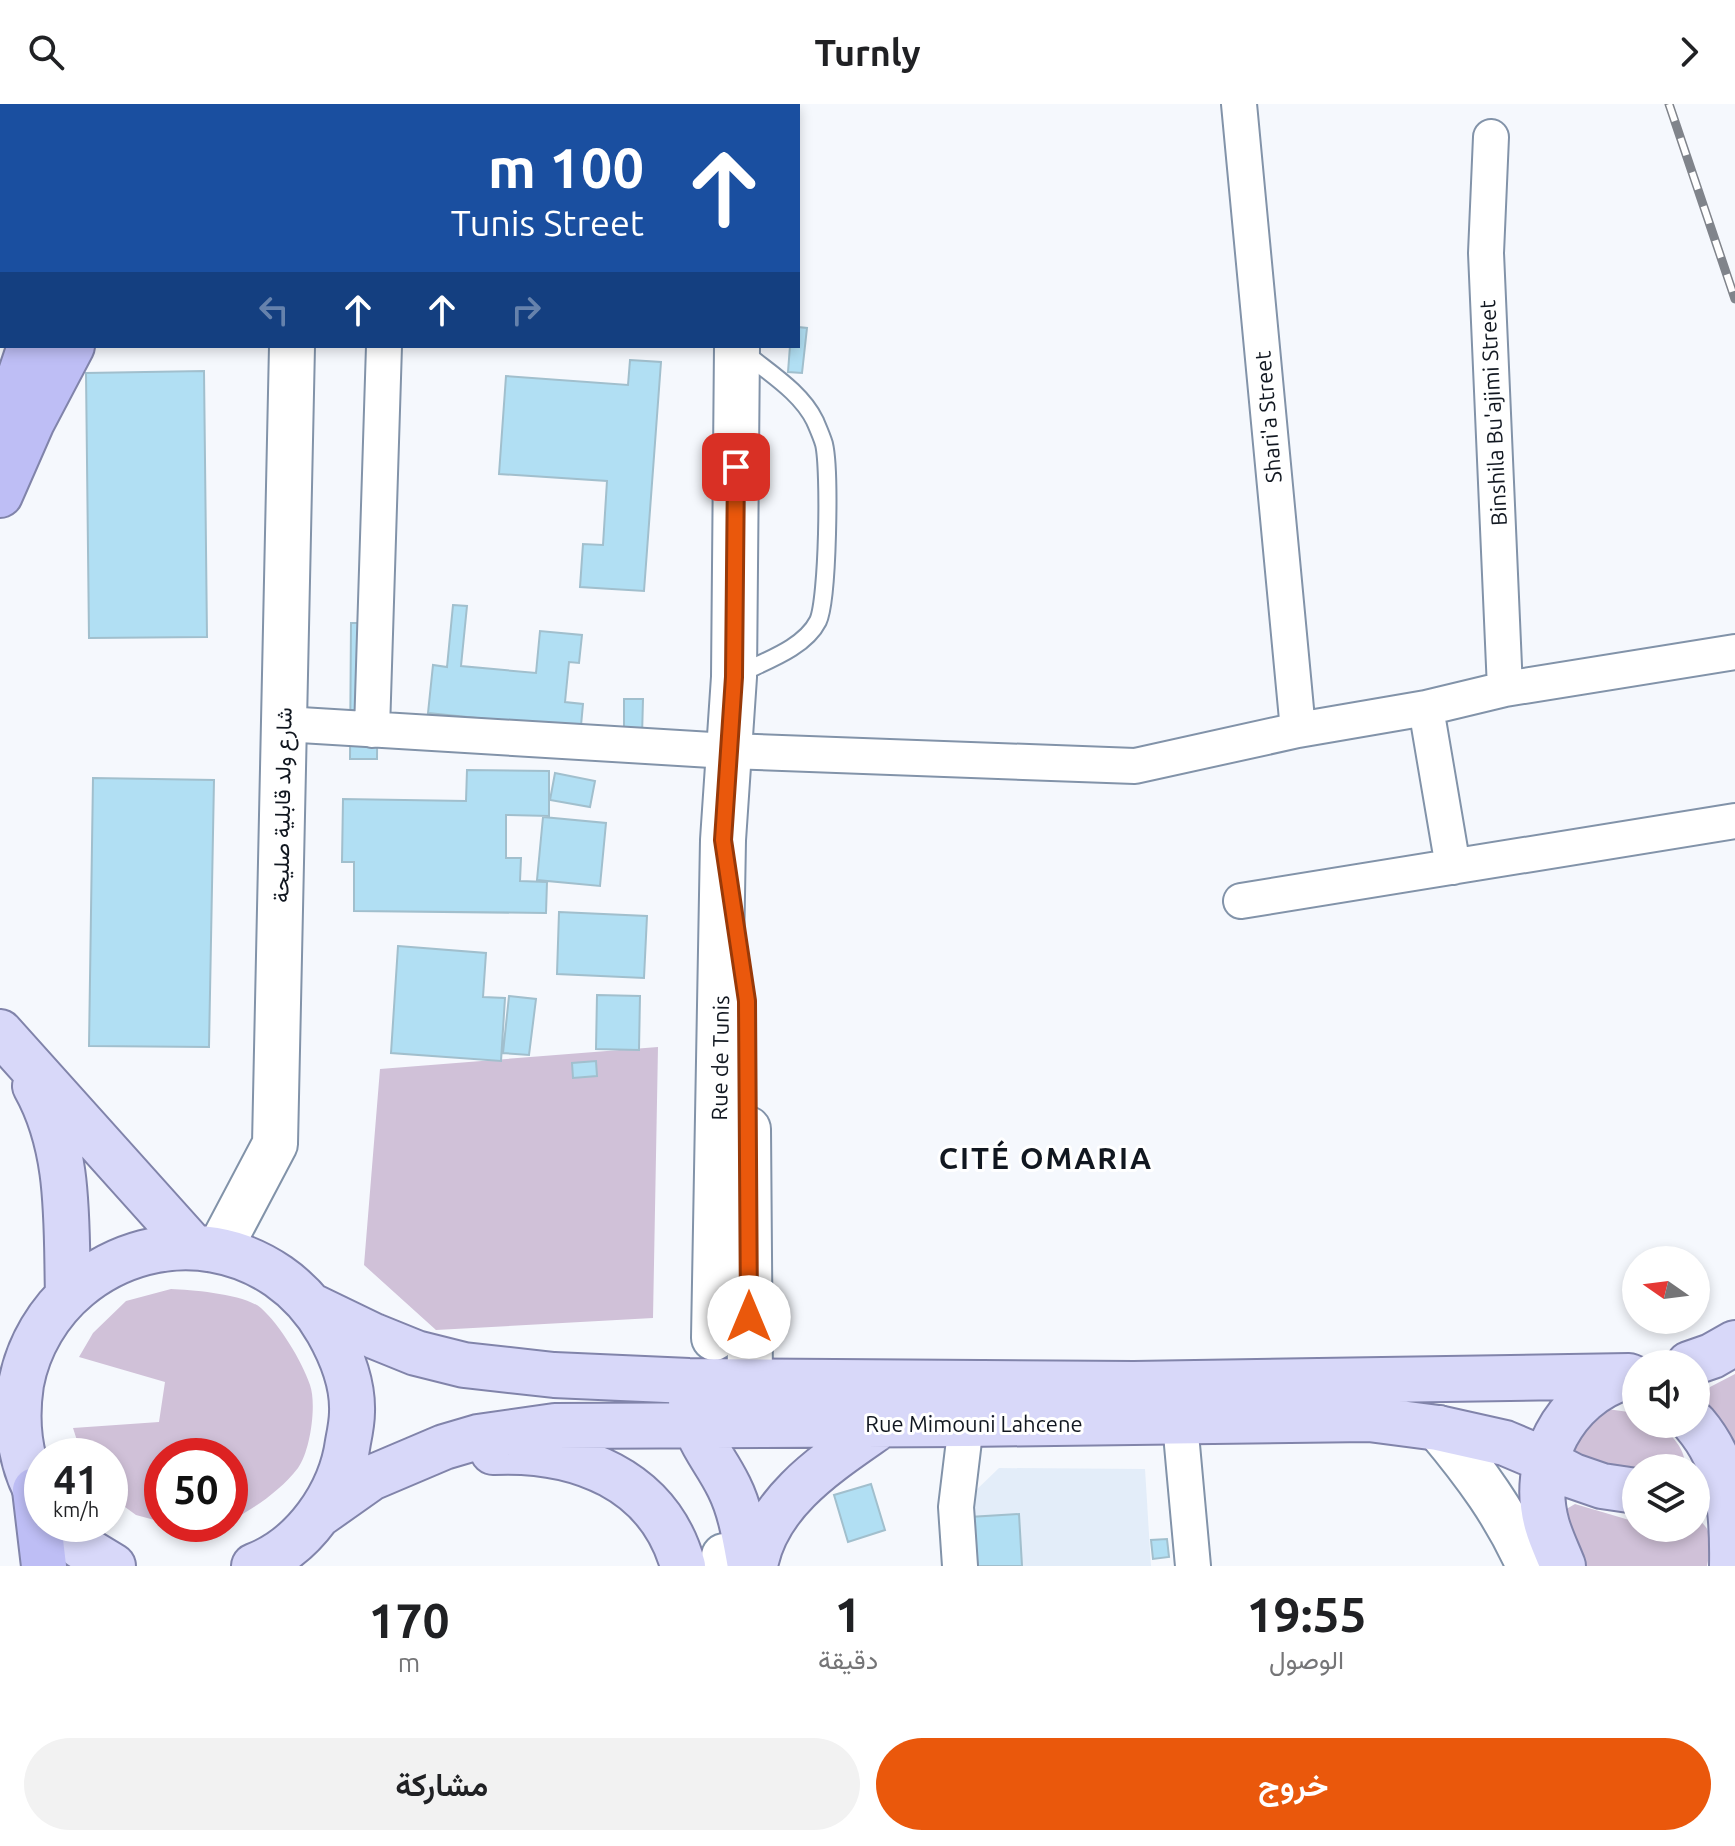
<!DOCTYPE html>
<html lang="ar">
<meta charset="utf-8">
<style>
body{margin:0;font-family:Ubuntu,Vazirmatn,sans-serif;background:#f2f2f2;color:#202124;direction:rtl;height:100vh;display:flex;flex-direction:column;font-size:30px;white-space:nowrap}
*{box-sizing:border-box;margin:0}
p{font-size:26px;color:#757577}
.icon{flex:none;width:44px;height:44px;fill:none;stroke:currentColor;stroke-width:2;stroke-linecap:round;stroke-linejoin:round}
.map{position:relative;height:1462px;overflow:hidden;direction:ltr}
.drawer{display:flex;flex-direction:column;background:#fff;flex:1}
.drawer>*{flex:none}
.banner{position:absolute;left:0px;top:0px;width:800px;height:244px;box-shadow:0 4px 12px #0003;direction:rtl;background:#1a4fa0;color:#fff;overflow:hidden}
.needle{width:52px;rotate:284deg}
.controls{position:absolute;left:1622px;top:1142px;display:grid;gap:16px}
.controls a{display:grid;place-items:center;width:88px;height:88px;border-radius:50%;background:#fff;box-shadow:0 4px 12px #0003;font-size:40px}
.speed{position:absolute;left:24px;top:1334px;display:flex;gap:16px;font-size:40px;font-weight:700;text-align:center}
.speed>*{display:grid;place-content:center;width:104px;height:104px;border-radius:50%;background:#fff;box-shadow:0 4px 12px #0003;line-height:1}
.speed small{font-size:20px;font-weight:400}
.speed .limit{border:12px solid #d22;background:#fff;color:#111}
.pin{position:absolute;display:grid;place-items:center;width:68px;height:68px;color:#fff;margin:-34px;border-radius:16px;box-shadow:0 4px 12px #0006}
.me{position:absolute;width:88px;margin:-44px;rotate:0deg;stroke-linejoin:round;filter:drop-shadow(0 0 6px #0008)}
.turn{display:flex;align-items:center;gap:28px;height:168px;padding:0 24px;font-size:36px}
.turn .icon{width:104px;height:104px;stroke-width:2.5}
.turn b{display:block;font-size:56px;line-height:68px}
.lanes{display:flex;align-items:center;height:76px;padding:0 24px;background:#0003;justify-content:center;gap:40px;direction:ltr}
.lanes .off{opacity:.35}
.eta{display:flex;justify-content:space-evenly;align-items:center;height:136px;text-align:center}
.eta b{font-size:48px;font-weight:600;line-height:56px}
.button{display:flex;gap:16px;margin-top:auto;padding:16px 24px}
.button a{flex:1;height:92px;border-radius:48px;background:#ea580c;color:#fff;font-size:32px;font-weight:600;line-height:92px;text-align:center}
.button a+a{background:#f2f2f2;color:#202124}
header{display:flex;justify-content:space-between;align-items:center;height:104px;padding:0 24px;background:#fff;font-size:36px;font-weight:600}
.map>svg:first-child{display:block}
.built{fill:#e3edf9}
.green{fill:#d0c1d8}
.building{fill:#b1dff3;stroke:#a1bfcd;stroke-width:2}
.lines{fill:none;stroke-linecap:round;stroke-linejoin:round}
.lane-casing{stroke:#8293a9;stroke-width:20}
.street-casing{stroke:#8293a9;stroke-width:38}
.secondary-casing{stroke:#8293a9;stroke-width:48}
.primary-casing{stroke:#8184aa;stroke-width:48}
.highway-casing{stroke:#8184aa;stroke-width:48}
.lane{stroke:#fff;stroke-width:16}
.street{stroke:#fff;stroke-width:34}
.secondary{stroke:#fff;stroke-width:44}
.primary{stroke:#d8d8f9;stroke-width:44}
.highway{stroke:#bebef5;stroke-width:44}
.rail-casing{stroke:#80848b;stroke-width:9}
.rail{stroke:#fff;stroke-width:6;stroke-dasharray:18;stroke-linecap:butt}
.route-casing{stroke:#983908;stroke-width:20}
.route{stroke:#ea580c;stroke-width:14}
.labels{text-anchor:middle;stroke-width:6;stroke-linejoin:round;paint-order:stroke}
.street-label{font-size:22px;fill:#111720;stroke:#fff}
.district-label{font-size:30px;font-weight:bold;letter-spacing:2px;fill:#111720;stroke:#fff}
</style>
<header><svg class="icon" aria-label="forward" viewBox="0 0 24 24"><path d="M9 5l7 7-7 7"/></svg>Turnly<svg class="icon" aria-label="search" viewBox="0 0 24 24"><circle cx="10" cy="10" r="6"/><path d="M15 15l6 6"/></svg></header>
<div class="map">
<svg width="1735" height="1462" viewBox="0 0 1735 1462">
<rect width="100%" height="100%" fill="#f5f8fd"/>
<path class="built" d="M999,1364L1145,1365L1151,1462H977L970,1392Z"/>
<path class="green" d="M658,943L653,1214L436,1226L364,1161L380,965Z
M171,1185C193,1186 244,1190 261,1204C280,1221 302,1257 310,1281C317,1301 310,1348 298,1364C280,1387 255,1404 230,1417V1352H162V1418L136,1411L110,1392V1352H82L73,1324L159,1318L165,1278L79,1253L93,1229L126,1197Z
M1735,1270V1338C1714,1332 1707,1317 1698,1298L1710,1283Z
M1607,1305L1636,1309V1320H1661C1672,1333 1688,1347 1684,1364H1636V1380L1569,1348L1577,1322Z
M1575,1400L1636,1418V1424H1696V1414C1715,1426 1711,1442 1707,1462H1565L1563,1407Z"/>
<path class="building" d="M468,0H527L468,2Z
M798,223L807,224L802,269L788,268L790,242H798Z
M630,256L661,258L644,487L580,483L583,440L603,441L607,377L499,370L506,272L628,281Z
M204,267L207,533L89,534L86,269Z
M453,501L467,502L461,562L536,569L540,527L582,531L579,559L569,558L565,598L583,600L579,643L485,634L486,615L428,609L433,561L447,563Z
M351,519H378L377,655H350Z
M624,595H643L642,633H624Z
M467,666L549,667V712L506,711V754H521L520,777L547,778L546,809L354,807V758H342L343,695L466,697Z
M555,669L595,677L590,703L550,696Z
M93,674L214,676L209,943L89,942Z
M543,713L606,719L600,782L537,776Z
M559,808L647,812L644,874L557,870Z
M398,842L486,849L483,893L505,894L501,957L391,949Z
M597,891L640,892L639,946L596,945Z
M509,892L536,895L529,951L503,949Z
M596,957L597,972L573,974L572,959Z
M871,1380L885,1426L848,1438L834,1391Z
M1019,1410L1022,1462H956L953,1414Z
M1167,1435L1169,1453L1153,1455L1151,1436Z"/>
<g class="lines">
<defs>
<path id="lane" d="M737,571C762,558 804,545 818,517C828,496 830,365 824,340C822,333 818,324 815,317C801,288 769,269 745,249"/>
<path id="street" d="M1239,0L1298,626
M1491,33L1486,149L1505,585
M1426,604L1453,763
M284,620L728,647L1135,662L1298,626L1426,604L1505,585L1735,548
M372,626L384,242
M1241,797L1735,717
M1180,1319L1193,1462
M960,1462L956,1403L966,1320"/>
<path id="secondary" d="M287,0V2
M93,2L96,0
M750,2V0
M219,1146L275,1040L292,242
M714,1234L723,736L734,573L737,242
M722,1303L741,1291L750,1276L748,1025
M1438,1324C1475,1368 1506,1410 1529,1462
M724,1452V1462"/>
<path id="primary" d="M0,928L193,1143
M35,982C71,1046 66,1120 68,1191
M314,1203L374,1232L416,1249L464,1261L554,1271L689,1277L1134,1280L1629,1272L1636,1275
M1689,1260L1712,1252L1735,1239
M691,1297C694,1336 713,1350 729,1383C741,1407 745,1435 750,1462
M1695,1320C1730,1361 1733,1410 1732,1462
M493,1348C577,1344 659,1375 683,1462
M42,1397C20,1362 15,1320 21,1280C28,1242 49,1207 78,1183C159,1116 276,1136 328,1227C341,1250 353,1280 352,1308C352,1317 350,1328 348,1338C341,1390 304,1443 254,1462
M320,1410L371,1374L444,1343L478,1333L555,1322L966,1320L1369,1315L1438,1324L1505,1339L1531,1350L1573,1372L1602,1382L1636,1387
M58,1420L80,1442L113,1462
M755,1462C767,1395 832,1356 883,1320
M1563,1462C1558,1449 1551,1435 1547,1421C1529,1359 1564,1292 1625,1273"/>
<path id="highway" d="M214,2L215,0
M0,70H2
M0,331L30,242
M0,391L32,318L72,242
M35,1386L44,1462"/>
</defs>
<use href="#lane" class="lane-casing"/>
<use href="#street" class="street-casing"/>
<use href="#secondary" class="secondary-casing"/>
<use href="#primary" class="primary-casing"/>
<use href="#highway" class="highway-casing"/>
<use href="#lane" class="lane"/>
<use href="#street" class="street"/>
<use href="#secondary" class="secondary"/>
<use href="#primary" class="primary"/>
<use href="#highway" class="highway"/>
<defs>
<path id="rail" d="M1669,0L1735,195"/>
</defs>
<use href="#rail" class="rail-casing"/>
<use href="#rail" class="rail"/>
</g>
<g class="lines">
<defs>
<path id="route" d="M736,363L734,573L723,736L747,897L749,1213"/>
</defs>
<use href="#route" class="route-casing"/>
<use href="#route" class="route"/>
</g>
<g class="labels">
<g class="street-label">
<text transform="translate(1493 309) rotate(-93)" y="8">Binshila Bu'ajimi Street</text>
<text transform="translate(1268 313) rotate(-95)" y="8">Shari'a Street</text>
<text transform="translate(282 701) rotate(-89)" y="8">شارع ولد قابلية صليحة</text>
<text transform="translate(720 954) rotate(-89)" y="8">Rue de Tunis</text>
<text x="974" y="1328">Rue Mimouni Lahcene</text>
</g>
<g class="district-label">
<text x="1046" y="1065">CITÉ OMARIA</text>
</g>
</g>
</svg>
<div class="controls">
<a><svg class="needle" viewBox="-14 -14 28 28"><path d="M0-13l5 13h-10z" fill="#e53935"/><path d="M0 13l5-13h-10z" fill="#757577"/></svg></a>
<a><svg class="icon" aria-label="sound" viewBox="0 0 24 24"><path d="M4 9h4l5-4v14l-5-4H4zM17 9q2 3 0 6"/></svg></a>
<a><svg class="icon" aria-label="layers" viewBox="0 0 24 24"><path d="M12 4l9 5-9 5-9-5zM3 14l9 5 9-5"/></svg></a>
</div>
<div class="speed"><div>41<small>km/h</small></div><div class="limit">50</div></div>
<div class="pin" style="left:736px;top:363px;background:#d93025"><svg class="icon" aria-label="arrive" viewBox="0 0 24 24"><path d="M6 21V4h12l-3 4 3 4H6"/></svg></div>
<svg class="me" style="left:749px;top:1213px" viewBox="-20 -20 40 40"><circle r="19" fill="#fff"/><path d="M0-13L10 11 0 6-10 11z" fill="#ea580c"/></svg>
<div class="banner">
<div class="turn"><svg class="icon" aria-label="ahead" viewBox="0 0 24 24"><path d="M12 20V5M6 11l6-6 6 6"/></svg><div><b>100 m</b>Tunis Street</div></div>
<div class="lanes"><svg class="icon off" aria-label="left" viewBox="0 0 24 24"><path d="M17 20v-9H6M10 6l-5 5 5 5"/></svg><svg class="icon" aria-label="ahead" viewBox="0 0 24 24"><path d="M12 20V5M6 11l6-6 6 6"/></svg><svg class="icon" aria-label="ahead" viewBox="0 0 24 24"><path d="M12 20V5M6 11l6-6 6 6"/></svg><svg class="icon off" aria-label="right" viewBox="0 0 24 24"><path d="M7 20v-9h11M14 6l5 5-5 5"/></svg></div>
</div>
</div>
<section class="drawer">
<div class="eta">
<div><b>19:55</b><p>الوصول</p></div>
<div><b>1</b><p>دقيقة</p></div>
<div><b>170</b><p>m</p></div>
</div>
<div class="button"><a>خروج</a><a>مشاركة</a></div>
</section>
